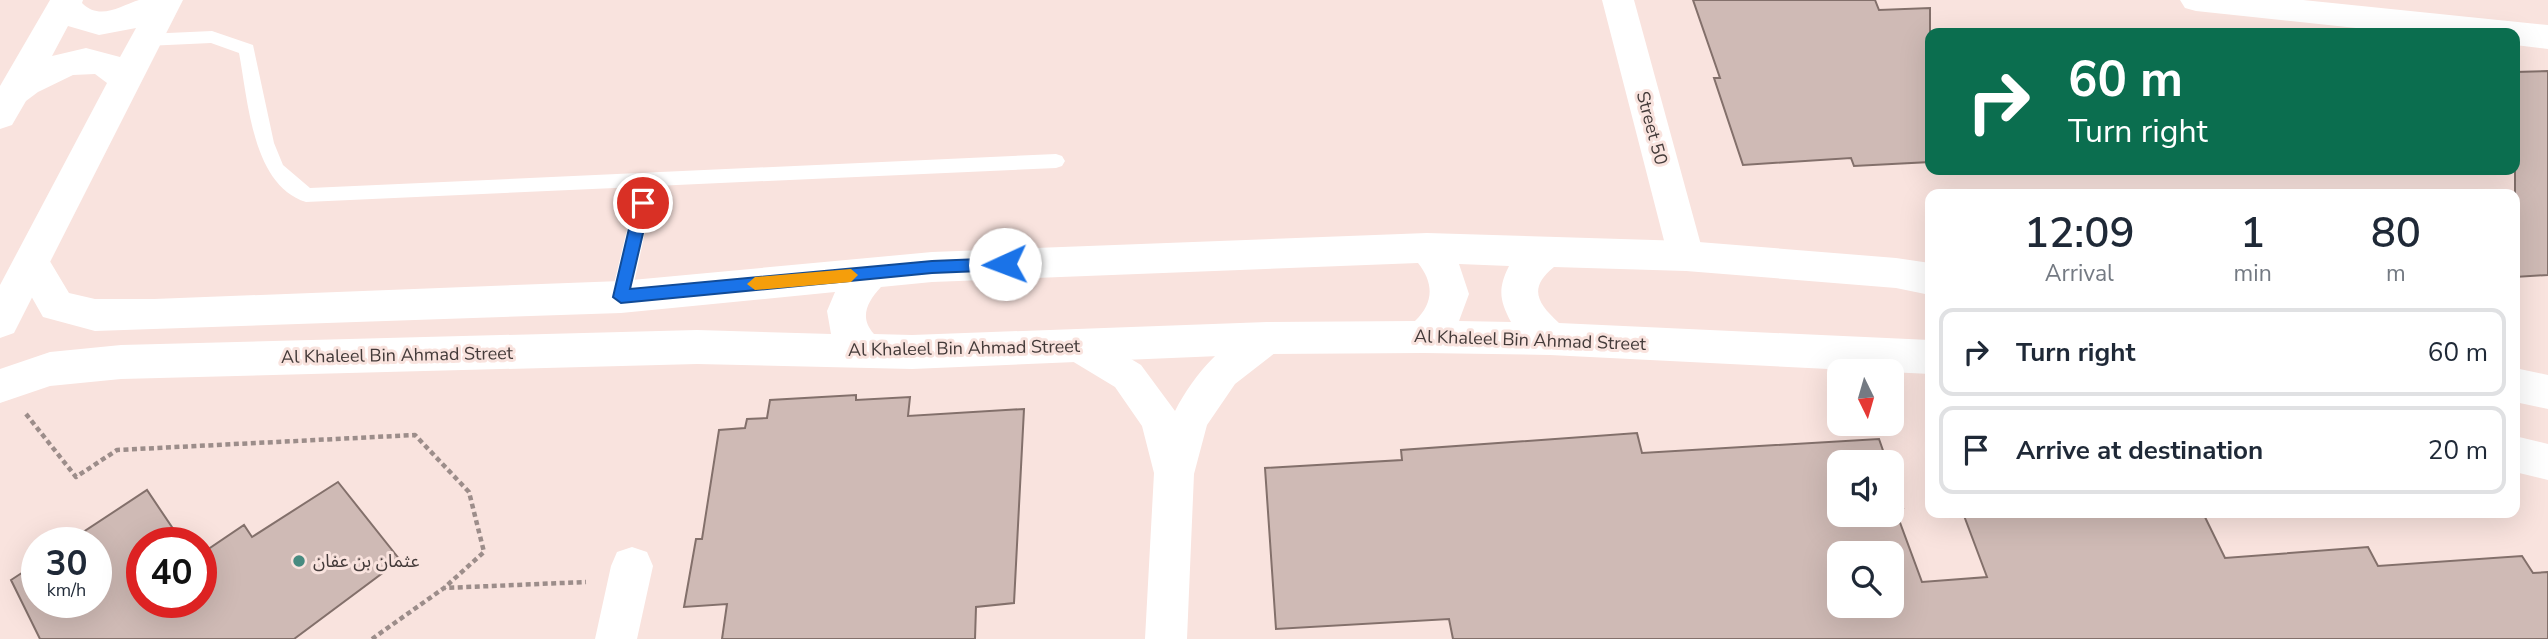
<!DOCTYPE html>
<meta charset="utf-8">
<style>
body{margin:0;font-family:"Nunito Sans","Noto Sans Arabic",sans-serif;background:#f2f2f3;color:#1f2937;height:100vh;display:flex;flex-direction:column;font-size:26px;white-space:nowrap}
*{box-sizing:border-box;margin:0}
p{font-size:23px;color:#747a83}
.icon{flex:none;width:38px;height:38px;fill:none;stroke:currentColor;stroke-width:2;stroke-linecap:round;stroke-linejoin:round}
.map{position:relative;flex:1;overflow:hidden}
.side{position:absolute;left:1925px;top:189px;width:595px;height:329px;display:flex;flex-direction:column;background:#fff;border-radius:14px;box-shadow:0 7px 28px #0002}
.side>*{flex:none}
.hud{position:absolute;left:1925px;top:28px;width:595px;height:147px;border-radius:14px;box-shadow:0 7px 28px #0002;background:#0b6e4f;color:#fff;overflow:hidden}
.needle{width:46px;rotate:175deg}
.fabs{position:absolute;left:1827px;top:359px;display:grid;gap:14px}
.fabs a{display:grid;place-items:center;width:77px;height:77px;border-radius:14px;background:#fff;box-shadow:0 7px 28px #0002;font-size:35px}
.speed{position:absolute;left:21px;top:527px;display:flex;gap:14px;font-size:35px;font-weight:700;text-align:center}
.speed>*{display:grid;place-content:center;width:91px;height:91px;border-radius:50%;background:#fff;box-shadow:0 7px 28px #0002;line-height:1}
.speed small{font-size:18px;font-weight:400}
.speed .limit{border:10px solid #d22;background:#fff;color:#111}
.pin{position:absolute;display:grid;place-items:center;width:60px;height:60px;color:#fff;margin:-30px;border:4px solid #fff;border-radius:50%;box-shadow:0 2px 7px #0007}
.me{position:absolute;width:77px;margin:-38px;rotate:268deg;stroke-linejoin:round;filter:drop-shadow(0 0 5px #0008)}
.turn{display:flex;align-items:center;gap:24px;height:147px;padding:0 28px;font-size:32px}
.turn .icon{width:91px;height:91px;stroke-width:2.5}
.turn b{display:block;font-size:49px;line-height:60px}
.eta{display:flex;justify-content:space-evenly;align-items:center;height:119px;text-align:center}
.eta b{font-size:42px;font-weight:600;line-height:49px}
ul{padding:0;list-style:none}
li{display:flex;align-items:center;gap:21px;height:88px;margin:0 14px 10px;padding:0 14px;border:4px solid #e0e1e3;border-radius:14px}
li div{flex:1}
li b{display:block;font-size:26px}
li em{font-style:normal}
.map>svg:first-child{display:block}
.building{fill:#cfbab5;stroke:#83706b;stroke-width:2;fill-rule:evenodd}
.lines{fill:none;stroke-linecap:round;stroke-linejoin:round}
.path{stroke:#9c8d8a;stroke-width:4.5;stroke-dasharray:5 3.5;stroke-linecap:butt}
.service{fill:#fff;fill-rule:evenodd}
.minor{fill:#fff;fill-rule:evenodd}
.tertiary{fill:#fff;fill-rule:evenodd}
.secondary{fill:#fff;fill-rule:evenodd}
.route{fill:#1a73e8;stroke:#114b97;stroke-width:2}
.slow{fill:#f59e0b}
.poi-dot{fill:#478b80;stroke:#f9e3de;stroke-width:2.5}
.labels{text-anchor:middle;stroke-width:6;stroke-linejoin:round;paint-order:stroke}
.street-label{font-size:18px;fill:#433a39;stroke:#f9e3de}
.poi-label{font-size:18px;fill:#433a39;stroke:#f9e3de;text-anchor:start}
</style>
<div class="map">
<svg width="2548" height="639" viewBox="0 0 2548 639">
<rect width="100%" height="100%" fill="#f9e3de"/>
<path class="building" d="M1693,0H1875L1879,10L1930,8V162L1854,166L1851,158L1743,165L1714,78H1720Z
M2548,71V275L2515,277V72Z
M856,395V400L910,397L908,416L1024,409L1014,603L976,607L975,639H722L727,604L684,607L696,539H702L719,430L745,428L747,419L767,418L770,400Z
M1637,433L1642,453L1879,439L1887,462H1839V514H1892V475L1903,508L1895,509L1922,582L1987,577L1963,513H2203L2225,558L2368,547L2378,566L2522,556L2533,573L2548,572V639H1453L1449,619L1276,629L1265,468L1402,460L1401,450ZM1839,553H1892V606H1839Z
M338,482L400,560L294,639H40L11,580L37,563V602H96V542H68L147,490L182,542H142V602H201V554L244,525L252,537Z"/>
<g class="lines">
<path class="path" d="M26,414L76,477L117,450L415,435L469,492L484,552L444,588
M372,639L444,588L586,582"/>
<path class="service" d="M212,31L253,45L274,143L283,165L310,188L1056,154L1062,156L1065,161L1062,166L1056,168L655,186L631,297L628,303L621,305L614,303L611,297L637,187L306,202C252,185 248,100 239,53L211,43L146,46L138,40L146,34Z"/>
<path class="minor" d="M1602,0H1634L1704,256L1699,266L1686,271L1673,266L1668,256Z
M2180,0H2303L2548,25V49L2515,45V33H2403L2196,11L2185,8Z
M1267,322L1280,327L1286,338L1280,349L1235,384L1207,425L1194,474L1187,639H1145L1154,473L1142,426L1115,387L1067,358L1061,347L1067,336L1080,331L1093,336L1141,365L1175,411C1194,374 1227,336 1267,322Z
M632,547L647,552L653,566L637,639H595L611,566L617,552Z"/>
<path class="tertiary" d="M1427,233L1686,241L1896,258L1930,263V295L1896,288L1686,271L1554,267C1528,288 1537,303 1559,323L1930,340V374L1550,355L1424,353L1267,354L912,369L697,364L121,379L50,386L0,403V369L50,352L121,345L697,330L831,334L827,311L835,292L621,313L95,331L43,317L13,264L19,253L32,249L45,253L69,293L95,299H154L621,281L932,252ZM1418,263C1434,283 1434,303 1415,321L1267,322L912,335L874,334C859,318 867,302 881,287L932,282ZM1459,264L1509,266C1498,288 1499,300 1511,322L1459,321L1469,294Z
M2515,368L2548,375V409L2515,402Z
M2515,436L2548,444V480L2515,472Z"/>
<path class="secondary" d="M50,0H83L82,3C100,21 120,6 139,0C152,0 170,0 183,0L14,333L0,338V285L107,83L95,74L73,75L38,92L26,101L12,125L0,129V86ZM68,26L99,35L136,28L120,57L86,48L52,56Z"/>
</g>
<path class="route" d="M643,197L650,203L630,289L932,261L1005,258L1012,264L1005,270L932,273L621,303L613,297L635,203Z"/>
<path class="slow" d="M851,269L858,275L851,282L755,290L747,284L755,277Z"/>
<circle class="poi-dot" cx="299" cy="561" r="7"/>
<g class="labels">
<g class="street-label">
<text transform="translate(1652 128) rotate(75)" y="6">Street 50</text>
<text transform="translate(1530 340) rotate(2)" y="6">Al Khaleel Bin Ahmad Street</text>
<text transform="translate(964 348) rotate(-1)" y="6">Al Khaleel Bin Ahmad Street</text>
<text transform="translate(397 355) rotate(-1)" y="6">Al Khaleel Bin Ahmad Street</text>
</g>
<g class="poi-label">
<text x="313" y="567">عثمان بن عفان</text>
</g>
</g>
</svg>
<div class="fabs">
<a><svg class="needle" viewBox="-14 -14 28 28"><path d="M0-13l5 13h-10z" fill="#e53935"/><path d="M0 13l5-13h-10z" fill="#747a83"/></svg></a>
<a><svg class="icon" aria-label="sound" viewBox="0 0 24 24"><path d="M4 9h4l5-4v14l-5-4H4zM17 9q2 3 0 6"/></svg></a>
<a><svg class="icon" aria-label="search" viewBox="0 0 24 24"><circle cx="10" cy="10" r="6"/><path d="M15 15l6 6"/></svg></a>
</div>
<div class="speed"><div>30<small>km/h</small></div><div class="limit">40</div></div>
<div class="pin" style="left:643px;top:203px;background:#d93025"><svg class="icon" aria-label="arrive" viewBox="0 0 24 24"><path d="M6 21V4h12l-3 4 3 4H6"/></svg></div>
<svg class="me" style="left:1005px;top:264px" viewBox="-20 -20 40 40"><circle r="19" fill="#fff"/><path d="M0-13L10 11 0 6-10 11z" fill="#1a73e8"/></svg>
<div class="hud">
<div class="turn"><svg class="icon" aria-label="right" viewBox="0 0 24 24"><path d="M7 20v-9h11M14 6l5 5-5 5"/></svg><div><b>60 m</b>Turn right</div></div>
</div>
<section class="side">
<div class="eta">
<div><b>12:09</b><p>Arrival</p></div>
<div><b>1</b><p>min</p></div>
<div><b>80</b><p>m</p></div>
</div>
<ul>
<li><svg class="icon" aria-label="right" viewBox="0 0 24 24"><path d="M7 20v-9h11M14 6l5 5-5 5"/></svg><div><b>Turn right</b></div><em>60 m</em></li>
<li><svg class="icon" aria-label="arrive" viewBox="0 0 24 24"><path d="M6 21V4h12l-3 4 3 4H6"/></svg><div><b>Arrive at destination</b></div><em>20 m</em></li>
</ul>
</section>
</div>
